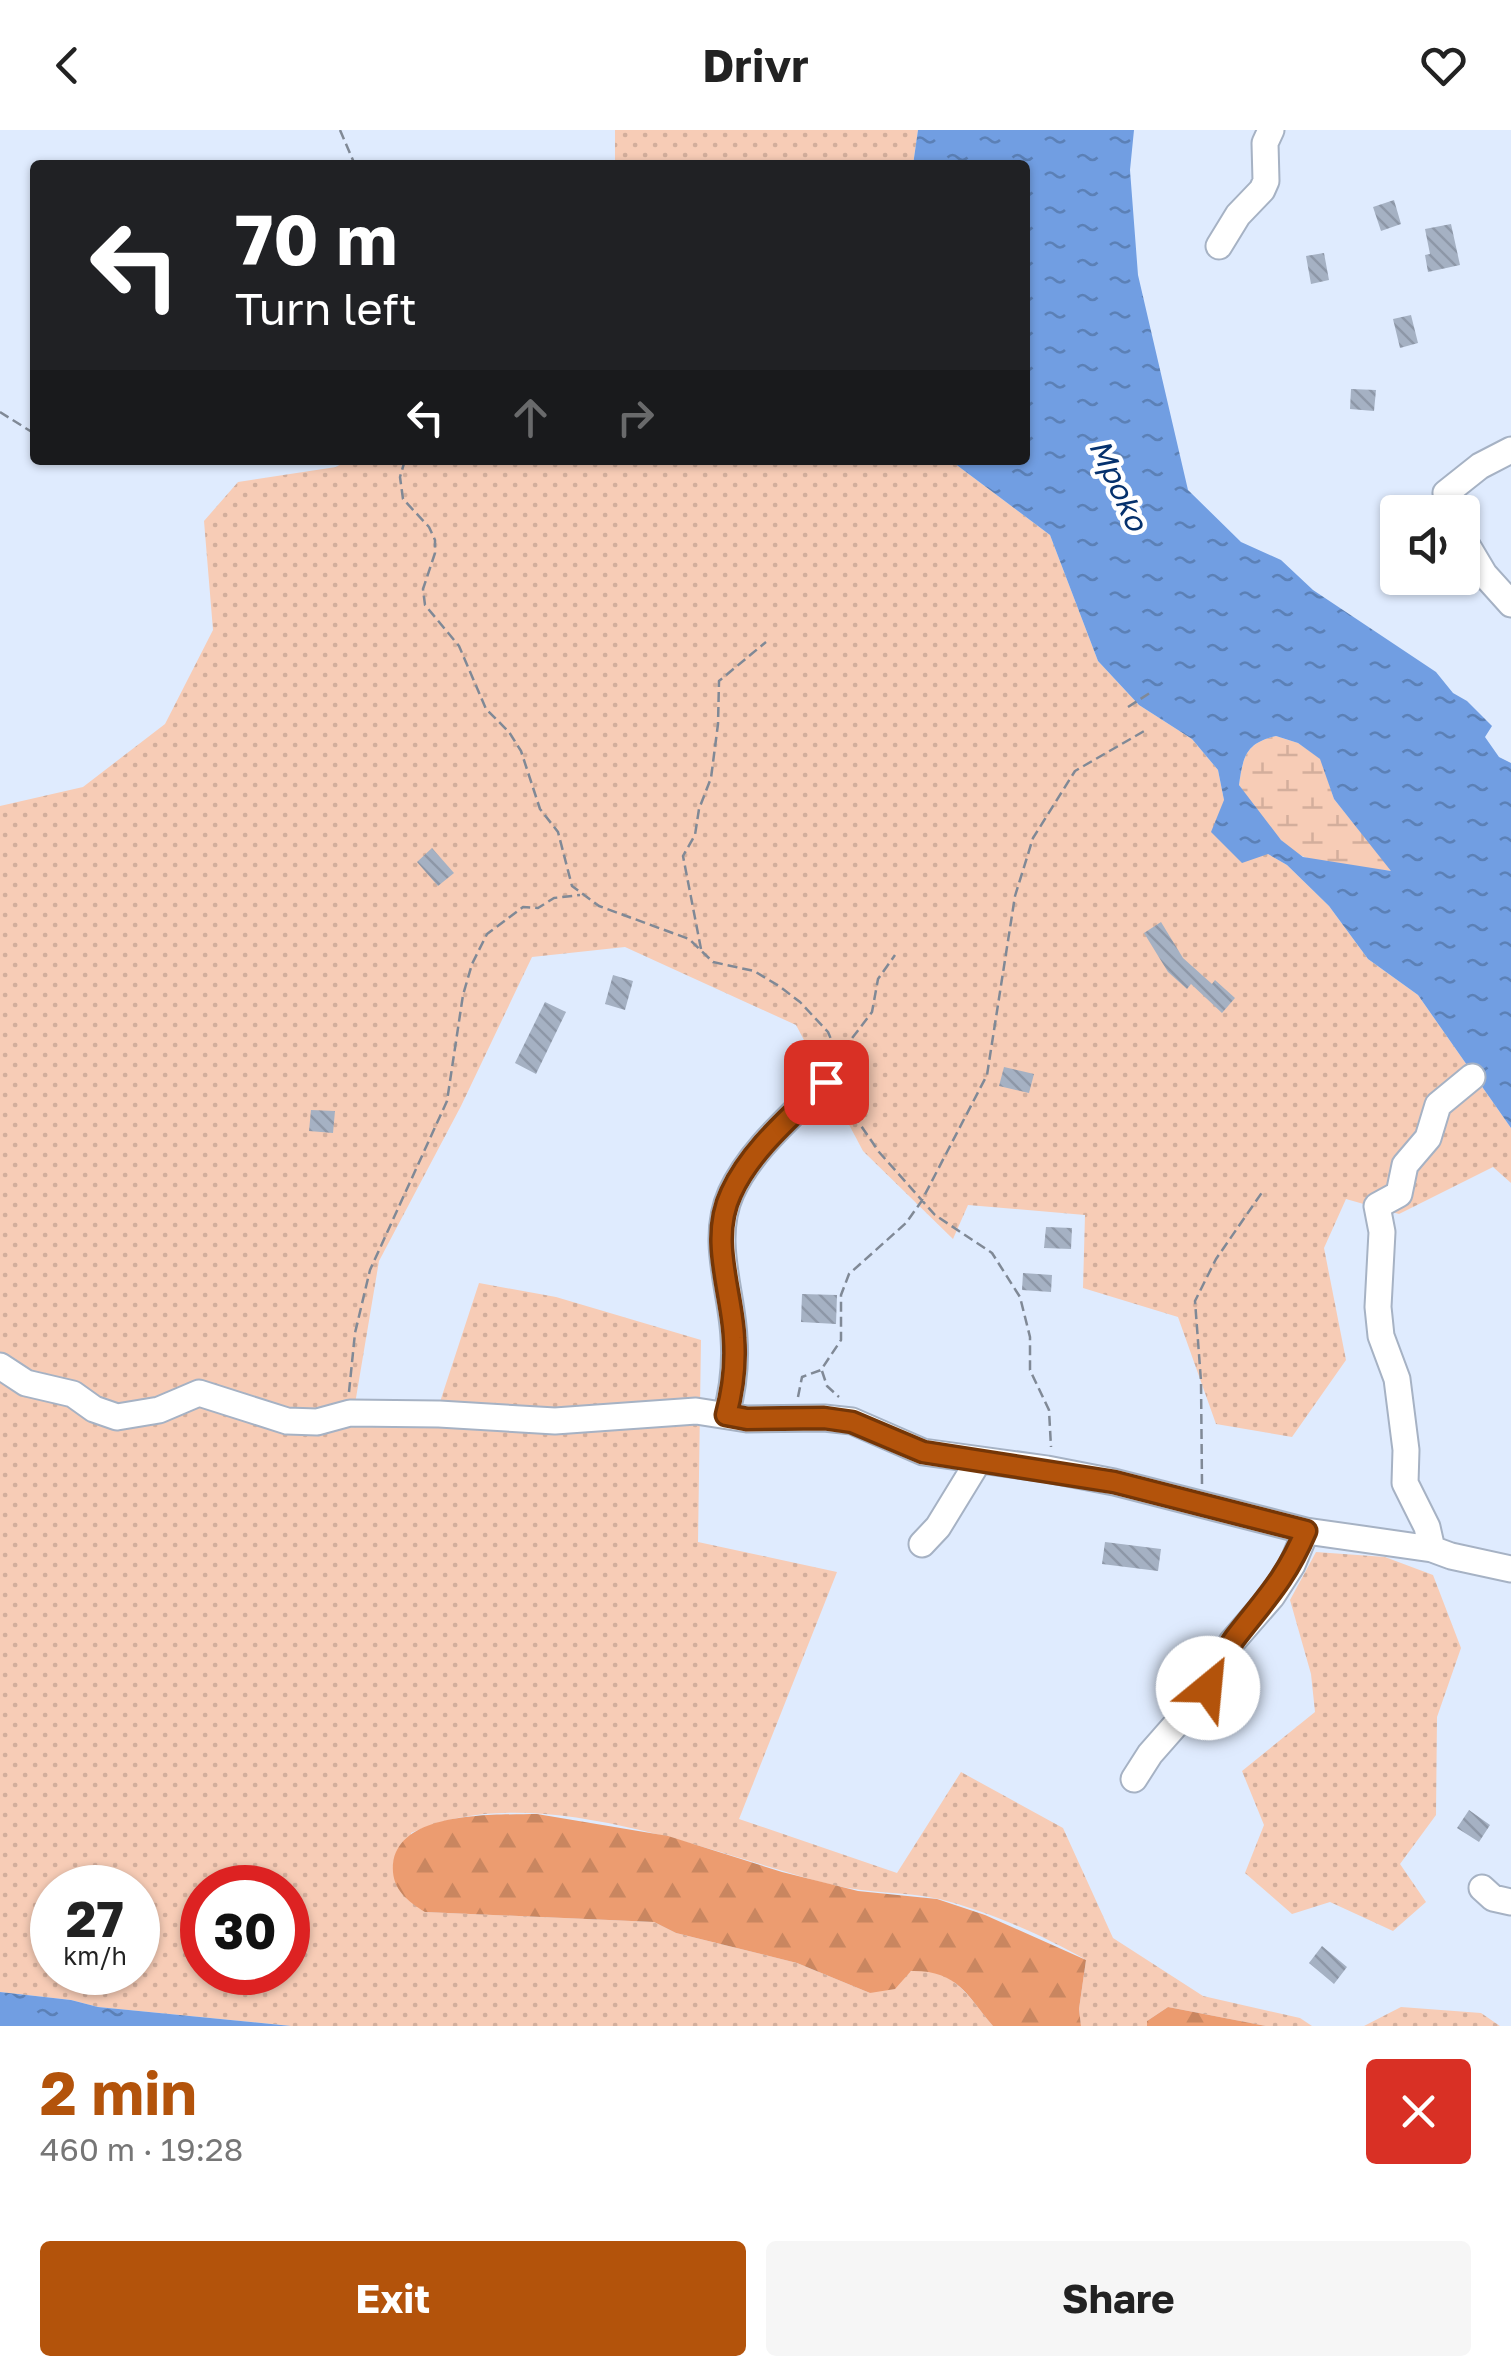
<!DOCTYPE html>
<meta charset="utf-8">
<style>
body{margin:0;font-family:"Golos Text",sans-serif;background:#f6f6f6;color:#222;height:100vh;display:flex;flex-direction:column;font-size:38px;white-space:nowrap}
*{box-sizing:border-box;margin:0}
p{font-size:32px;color:#767676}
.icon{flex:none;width:55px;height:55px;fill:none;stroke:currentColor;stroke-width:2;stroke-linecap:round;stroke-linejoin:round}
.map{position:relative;height:1896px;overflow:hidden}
.panel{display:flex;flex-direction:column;background:#fff;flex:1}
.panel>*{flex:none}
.banner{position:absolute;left:30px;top:30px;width:1000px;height:305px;border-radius:10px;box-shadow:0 2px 8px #0004;background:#202124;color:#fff;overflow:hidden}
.fabs{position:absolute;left:1380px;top:365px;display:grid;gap:20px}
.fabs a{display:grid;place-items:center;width:100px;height:100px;border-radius:10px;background:#fff;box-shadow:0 2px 8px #0004;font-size:50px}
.speed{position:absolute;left:30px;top:1735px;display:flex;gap:20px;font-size:50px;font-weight:700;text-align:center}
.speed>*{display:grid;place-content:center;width:130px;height:130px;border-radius:50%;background:#fff;box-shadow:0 2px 8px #0004;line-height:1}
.speed small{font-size:25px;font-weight:400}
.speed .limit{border:15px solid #d22;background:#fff;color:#111}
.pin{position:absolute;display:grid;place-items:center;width:85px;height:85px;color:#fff;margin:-42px;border-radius:20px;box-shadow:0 5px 15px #0006}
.me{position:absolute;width:110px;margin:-55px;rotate:28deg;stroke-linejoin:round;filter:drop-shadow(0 0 8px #0008)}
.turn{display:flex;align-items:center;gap:35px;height:210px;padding:0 40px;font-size:45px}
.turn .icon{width:130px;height:130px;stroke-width:2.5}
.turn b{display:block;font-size:70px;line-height:85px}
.lanes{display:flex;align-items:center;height:95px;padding:0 40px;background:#0003;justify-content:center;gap:50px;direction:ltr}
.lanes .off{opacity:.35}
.round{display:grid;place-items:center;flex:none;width:105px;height:105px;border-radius:10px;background:#f6f6f6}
.head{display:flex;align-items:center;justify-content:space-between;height:170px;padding:0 40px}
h1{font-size:60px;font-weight:700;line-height:75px;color:#b3530b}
.primary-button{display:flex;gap:20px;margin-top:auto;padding:20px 40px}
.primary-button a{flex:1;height:115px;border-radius:10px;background:#b3530b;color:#fff;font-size:40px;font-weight:700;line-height:115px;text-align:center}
.primary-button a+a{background:#f6f6f6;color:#222}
header{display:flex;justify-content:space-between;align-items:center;height:130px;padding:0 40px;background:#fff;font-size:45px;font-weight:700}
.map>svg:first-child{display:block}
.grass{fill:url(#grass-dots);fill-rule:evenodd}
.forest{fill:url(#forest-firs)}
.wetland{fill:url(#wetland-marsh)}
.water{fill:url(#water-ripples);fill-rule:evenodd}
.building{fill:url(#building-back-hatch)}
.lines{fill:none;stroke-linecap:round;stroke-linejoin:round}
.minor-casing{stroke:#a6b2c4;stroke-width:29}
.path{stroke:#808996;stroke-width:2.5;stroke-dasharray:10 5;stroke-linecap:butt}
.minor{stroke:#fff;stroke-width:25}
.route-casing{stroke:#743607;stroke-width:25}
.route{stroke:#b3530b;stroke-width:18}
.labels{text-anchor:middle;stroke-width:9;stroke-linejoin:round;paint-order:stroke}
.water-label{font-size:30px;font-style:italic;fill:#05316d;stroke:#fff}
</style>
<header><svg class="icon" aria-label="back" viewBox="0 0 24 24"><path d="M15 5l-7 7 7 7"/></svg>Drivr<svg class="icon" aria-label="heart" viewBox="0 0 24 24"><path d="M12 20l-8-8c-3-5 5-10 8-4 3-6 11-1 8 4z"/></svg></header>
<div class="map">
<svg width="1511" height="1896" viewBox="0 0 1511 1896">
<defs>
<pattern id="grass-dots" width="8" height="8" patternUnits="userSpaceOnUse" patternTransform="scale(2.5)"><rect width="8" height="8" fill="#f7ccb6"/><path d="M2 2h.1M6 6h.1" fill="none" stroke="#d3ae9c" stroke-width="1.8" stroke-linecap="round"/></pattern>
<pattern id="forest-firs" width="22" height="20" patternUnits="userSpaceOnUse" patternTransform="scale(2.5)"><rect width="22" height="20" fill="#ec9c70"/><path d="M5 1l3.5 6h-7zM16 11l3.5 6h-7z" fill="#c98660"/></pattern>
<pattern id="wetland-marsh" width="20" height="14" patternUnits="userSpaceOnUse" patternTransform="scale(2.5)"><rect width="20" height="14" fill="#f7ccb6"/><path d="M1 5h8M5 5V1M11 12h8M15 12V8" fill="none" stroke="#d3ae9c"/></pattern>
<pattern id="water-ripples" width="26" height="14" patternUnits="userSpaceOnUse" patternTransform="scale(2.5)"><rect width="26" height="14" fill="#719ee2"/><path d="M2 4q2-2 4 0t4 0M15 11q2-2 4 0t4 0" fill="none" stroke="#5b80b6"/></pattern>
<pattern id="building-back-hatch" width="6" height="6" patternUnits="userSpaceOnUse" patternTransform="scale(2.5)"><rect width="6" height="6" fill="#a5b1c3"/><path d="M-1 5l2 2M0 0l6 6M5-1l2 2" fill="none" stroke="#8d97a7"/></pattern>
</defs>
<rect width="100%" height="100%" fill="#dfebfe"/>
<path class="grass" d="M615,0H918L913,35H615Z
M348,330H950L1050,405L1098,531L1139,575L1192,609L1218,640L1224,670L1268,724L1287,735L1329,776L1368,829L1418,865L1511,998V1053L1493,1037L1399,1084L1346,1069L1324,1118L1346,1230L1292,1307L1216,1294L1178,1187L1083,1158L1085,1085L968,1075L953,1109L863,1021L796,895L625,817L532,827L461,976L379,1131L355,1274L438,1278L479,1153L556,1167L701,1210L698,1412L837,1442L739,1689L897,1743L961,1642L1063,1698L1113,1808L1203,1866L1300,1888L1312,1896H1266L1168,1877L1147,1891V1896H1081L1079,1879L1086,1830C1042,1805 988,1781 939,1769C904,1761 868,1764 833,1755C711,1724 534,1646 411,1703L425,1782L654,1792L676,1803L797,1833L870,1863C882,1856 898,1844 912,1841C949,1832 972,1871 993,1896H291L98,1877L71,1870L0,1862V676L83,657L165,594L213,500L204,391L238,352L336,337ZM52,1758H138V1842H52ZM202,1758H288V1842H202Z
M1316,1422L1385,1427L1433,1445L1461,1518L1437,1587L1436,1685L1400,1734L1426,1772L1393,1801L1330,1772L1292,1784L1245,1743L1264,1695L1242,1641L1315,1582L1311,1544L1290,1470Z
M1401,1877L1481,1883L1500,1896H1364Z"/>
<path class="forest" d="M537,1684L668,1706L782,1742L858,1761L937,1769L985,1785L1086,1830L1079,1879L1081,1896H993C966,1864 957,1840 911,1841L895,1859L870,1863L797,1833L676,1803L654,1792L425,1782C406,1770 391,1758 393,1734C399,1680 497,1685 537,1684Z
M1168,1877L1266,1896H1147V1891Z"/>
<path class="wetland" d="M1276,606L1298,613L1321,629L1334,669L1392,741C1373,739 1314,733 1300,725C1274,709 1255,679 1239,655C1243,626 1246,613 1276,606Z"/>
<path class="water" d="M918,0H1134L1130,40L1138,145L1188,360L1241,412L1281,430L1313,460L1436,542L1453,563L1467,571L1492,596L1485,607L1499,627L1511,633V998L1418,865L1368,829L1329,776L1287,735L1268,724L1242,733L1211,702L1224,670L1218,640L1192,609L1139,575L1098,531L1050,405L950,330H1025V35H913ZM1276,606L1298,613L1320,629L1334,669L1391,741L1303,727L1281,710L1239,655C1243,626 1246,613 1276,606Z
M0,1862L71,1870L98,1877L291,1896H0Z"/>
<path class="building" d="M1394,70L1401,94L1381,101L1373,77Z
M1451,94L1460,135L1428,142L1425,125L1430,124L1425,99Z
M1324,123L1329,150L1311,154L1306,126Z
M1411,185L1418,213L1400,218L1393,189Z
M1351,259L1376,260L1374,281L1350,279Z
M432,718L454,743L438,756L417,732Z
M1161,792L1183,828L1212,854L1215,850L1235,868L1222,883L1191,854L1187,859L1168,842L1144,803Z
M613,845L633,851L625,880L605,874Z
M545,872L566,882L536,944L515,933Z
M1004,937L1034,944L1029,963L999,956Z
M311,980L335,981L333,1003L309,1001Z
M1046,1097L1072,1098L1071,1119L1044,1118Z
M1023,1143L1052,1145L1051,1162L1022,1160Z
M802,1164L837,1165L836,1194L801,1192Z
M1105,1412L1161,1419L1158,1441L1102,1434Z
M1469,1680L1490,1695L1479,1712L1457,1698Z
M1322,1816L1347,1837L1334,1854L1309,1833Z"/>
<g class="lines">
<defs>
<path id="minor" d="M1219,116L1238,85L1262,60L1266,51L1265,13L1271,0
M1450,382L1446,363L1480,336L1511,320
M1462,407L1484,444L1511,474
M0,1236L26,1253L73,1264L94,1279L117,1287L159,1280L199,1263L287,1291L317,1292L350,1283L439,1284L555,1291L696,1281L747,1289L824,1288L852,1291L923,1322L1047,1339L1114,1352L1306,1401L1432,1419L1451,1426L1511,1439
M726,1285C733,1259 736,1235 734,1208C732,1161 710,1110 731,1063C751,1019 793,985 826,951
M922,1414L938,1397L979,1330
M1432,1419L1427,1397L1405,1353L1406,1320L1397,1249L1381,1206L1378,1177L1382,1102L1377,1076L1399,1064L1405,1035L1428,1008L1438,975L1472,947
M1134,1649L1150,1624L1208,1558L1232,1512L1272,1466L1292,1435L1306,1401
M1482,1758L1493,1768L1511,1772"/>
</defs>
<use href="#minor" class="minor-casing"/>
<path class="path" d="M340,0L355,35
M0,282L35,304
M405,330L400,347L403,369L429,397L435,410V423L423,459L425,475L459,516L486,579L509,602L521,621L540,679L558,702L572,756L599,776L689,809L713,832L754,841L779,856L800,872L828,902L843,938
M1128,577L1153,561
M701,819L683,726L695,705L699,679L711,648L718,594L719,551L766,512
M834,932L872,882L878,849L895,825
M847,955L853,984L879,1022L935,1085L992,1123L1020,1167L1030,1207V1240L1049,1280L1051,1317
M822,1241L827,1256L839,1267
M349,1262L355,1203L370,1140L447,971L463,865L472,834L487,804L523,777L538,778L554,768L580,765
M798,1267L802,1247L821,1240L841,1210V1165L849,1144L906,1093L921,1072L987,945L1015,766L1033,708L1075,641L1146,600
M1202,1354L1201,1251L1195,1171L1216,1129L1263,1061"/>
<use href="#minor" class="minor"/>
</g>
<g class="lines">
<defs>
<path id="route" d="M826,952C793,985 751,1019 731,1063C709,1110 732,1161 734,1208C736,1235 733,1259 726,1285L747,1289L824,1288L852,1292L923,1322L1114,1352L1306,1401C1285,1450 1266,1468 1235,1508C1224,1523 1216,1542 1208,1558"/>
</defs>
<use href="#route" class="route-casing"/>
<use href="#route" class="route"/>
</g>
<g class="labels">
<g class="water-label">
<text transform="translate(1118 355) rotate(65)" y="10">Mpoko</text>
</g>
</g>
</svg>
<div class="fabs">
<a><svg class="icon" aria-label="sound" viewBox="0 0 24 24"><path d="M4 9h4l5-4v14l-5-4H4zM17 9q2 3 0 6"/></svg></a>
</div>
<div class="speed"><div>27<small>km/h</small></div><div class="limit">30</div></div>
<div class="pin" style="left:826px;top:952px;background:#d93025"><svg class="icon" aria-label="arrive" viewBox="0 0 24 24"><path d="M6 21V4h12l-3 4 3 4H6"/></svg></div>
<svg class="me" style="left:1208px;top:1558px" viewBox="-20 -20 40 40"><circle r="19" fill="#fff"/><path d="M0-13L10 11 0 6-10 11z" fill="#b3530b"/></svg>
<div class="banner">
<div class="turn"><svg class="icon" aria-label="left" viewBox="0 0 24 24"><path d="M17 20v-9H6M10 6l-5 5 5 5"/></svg><div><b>70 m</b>Turn left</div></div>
<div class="lanes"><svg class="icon" aria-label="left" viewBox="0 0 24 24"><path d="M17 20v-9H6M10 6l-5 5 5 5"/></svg><svg class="icon off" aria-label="ahead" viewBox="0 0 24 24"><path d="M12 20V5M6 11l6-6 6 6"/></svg><svg class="icon off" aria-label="right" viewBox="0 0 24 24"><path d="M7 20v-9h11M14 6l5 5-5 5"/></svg></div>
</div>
</div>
<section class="panel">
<div class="head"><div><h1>2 min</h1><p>460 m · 19:28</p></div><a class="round" style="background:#d93025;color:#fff"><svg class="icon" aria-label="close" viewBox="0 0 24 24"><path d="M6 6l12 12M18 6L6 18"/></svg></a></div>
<div class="primary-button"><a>Exit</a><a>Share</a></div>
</section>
